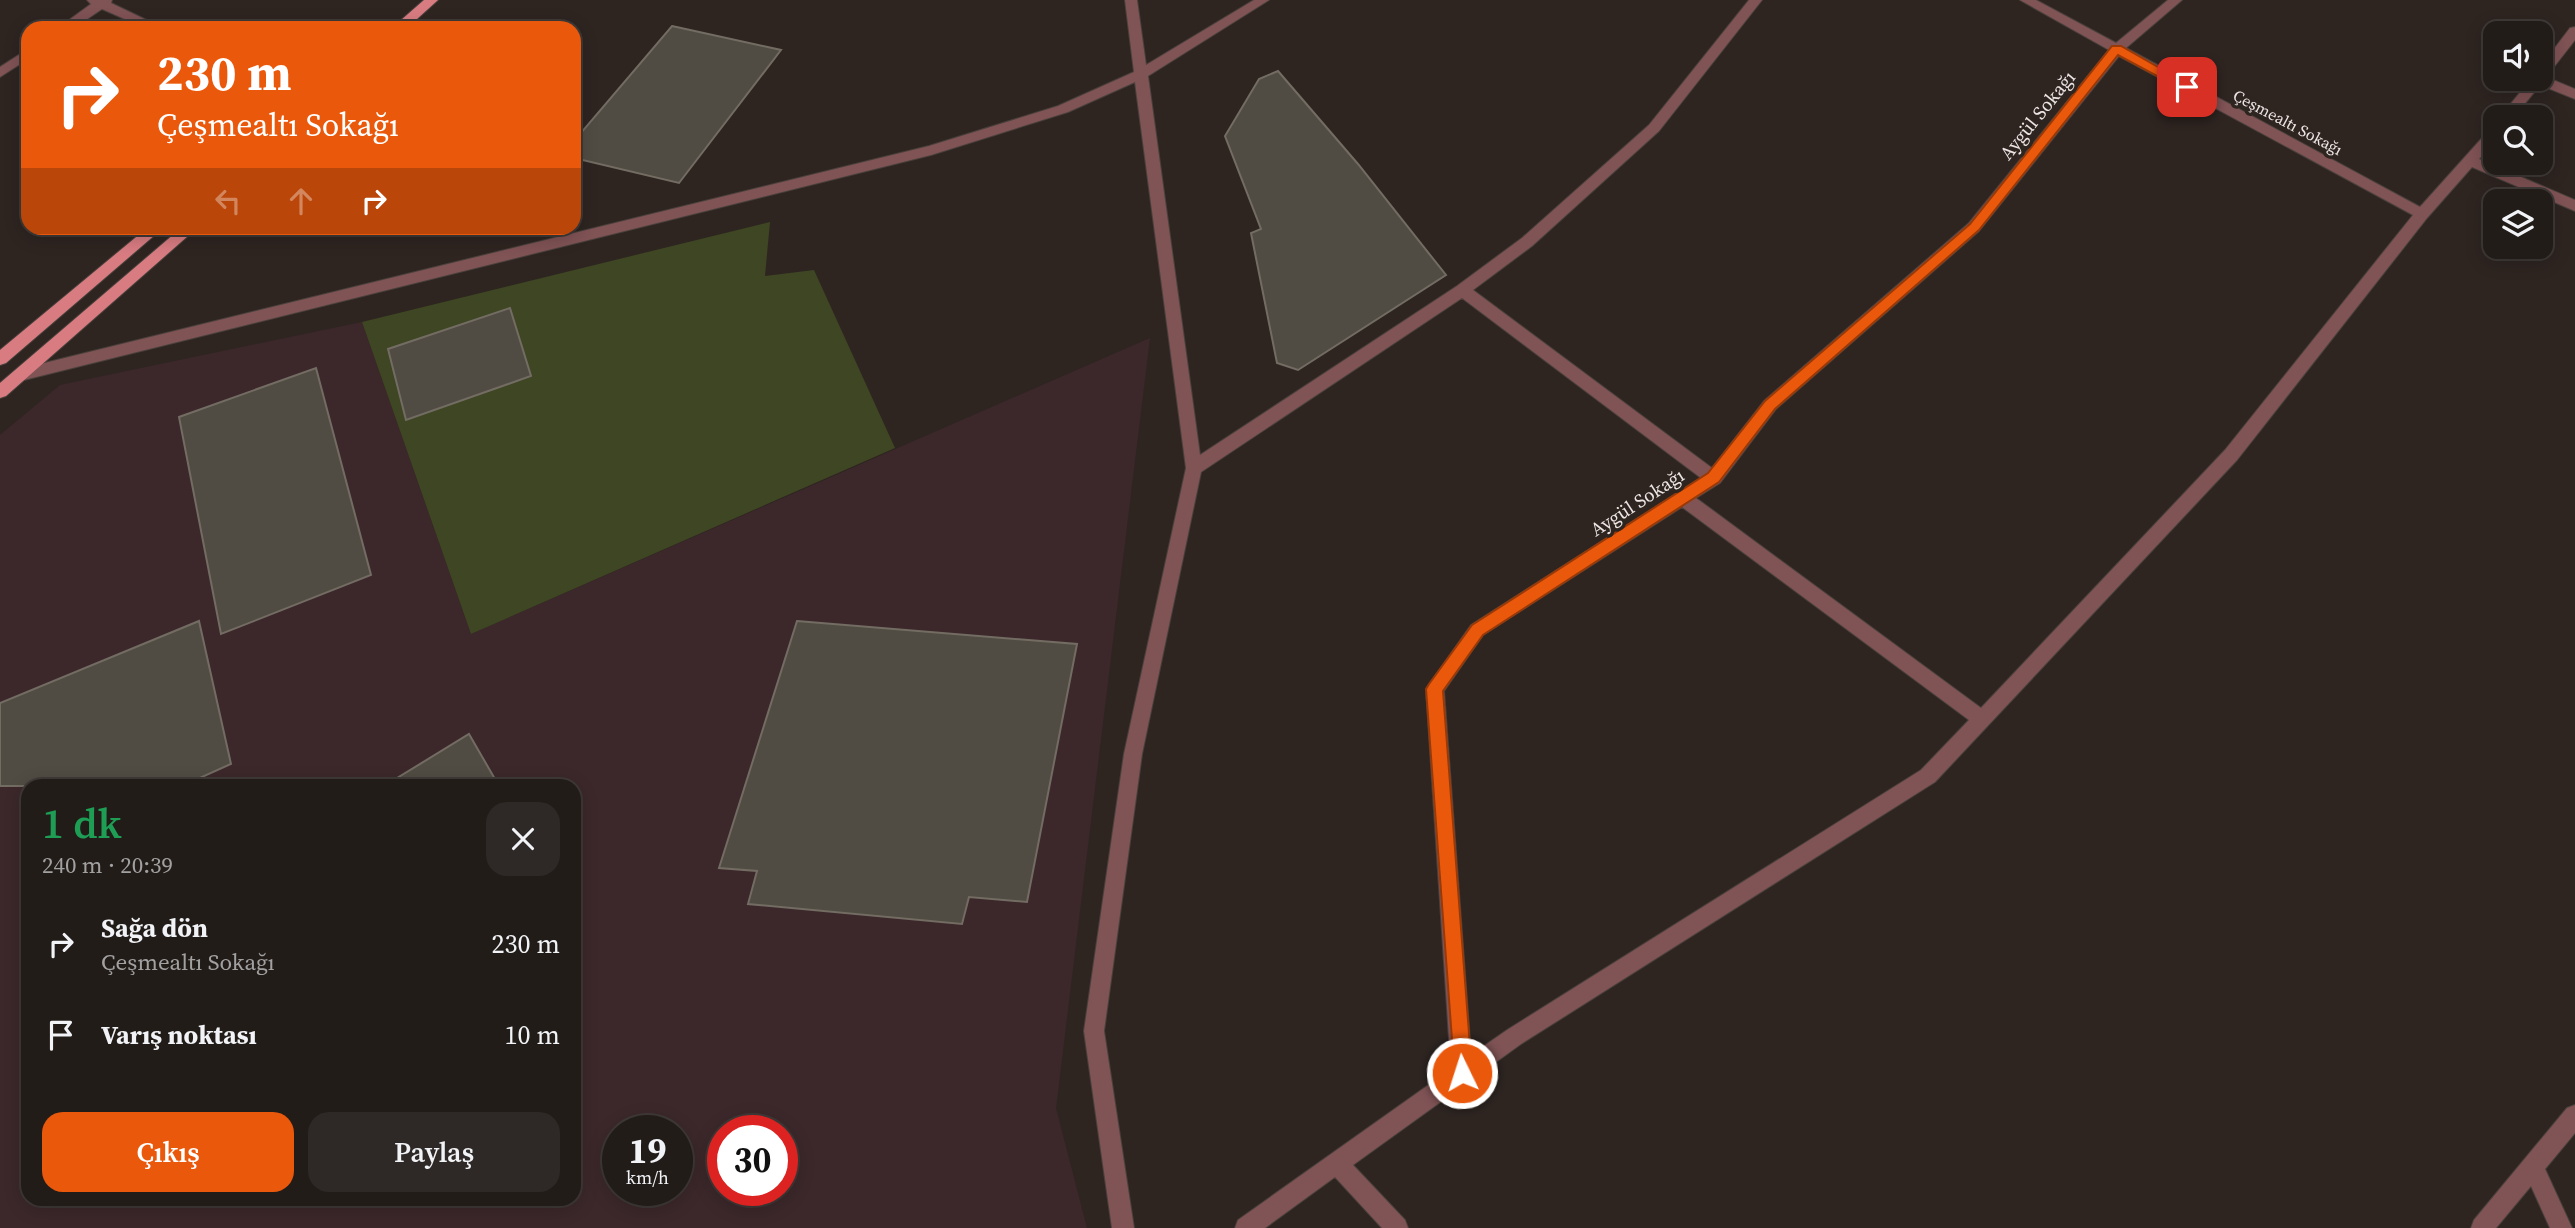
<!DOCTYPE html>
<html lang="tr">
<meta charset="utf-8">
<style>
body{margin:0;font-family:"Source Serif 4",serif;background:#2e2926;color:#f1f3f6;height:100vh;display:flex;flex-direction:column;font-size:26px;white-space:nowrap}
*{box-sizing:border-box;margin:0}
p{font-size:23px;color:#a2a1a2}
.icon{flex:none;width:38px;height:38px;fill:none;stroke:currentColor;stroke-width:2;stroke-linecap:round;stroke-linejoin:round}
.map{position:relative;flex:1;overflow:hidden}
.drawer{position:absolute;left:21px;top:779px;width:560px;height:427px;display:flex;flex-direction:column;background:#221c19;border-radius:21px;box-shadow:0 4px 18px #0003,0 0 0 2px #3f3a38}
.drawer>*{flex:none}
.top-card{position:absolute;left:21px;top:21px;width:560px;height:214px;border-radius:21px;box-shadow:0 4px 18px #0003,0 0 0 2px #3f3a38;background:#ea580c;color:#fff;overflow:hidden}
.controls{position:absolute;left:2483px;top:21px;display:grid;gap:14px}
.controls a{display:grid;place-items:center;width:70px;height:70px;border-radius:14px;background:#221c19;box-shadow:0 4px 18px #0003,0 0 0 2px #3f3a38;font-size:35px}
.speed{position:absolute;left:602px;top:1115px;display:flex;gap:14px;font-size:35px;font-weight:700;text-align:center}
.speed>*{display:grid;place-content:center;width:91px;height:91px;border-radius:50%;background:#221c19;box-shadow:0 4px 18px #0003,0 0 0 2px #3f3a38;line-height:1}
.speed small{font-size:18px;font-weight:400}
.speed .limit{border:10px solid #d22;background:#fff;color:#111}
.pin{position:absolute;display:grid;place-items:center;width:60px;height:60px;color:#fff;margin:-30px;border-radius:14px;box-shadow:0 4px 10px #0006}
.me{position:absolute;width:77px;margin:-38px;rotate:356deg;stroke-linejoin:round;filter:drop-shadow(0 0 5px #0008)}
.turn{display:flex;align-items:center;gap:24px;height:147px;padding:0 21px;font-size:32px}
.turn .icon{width:91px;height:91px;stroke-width:2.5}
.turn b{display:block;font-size:49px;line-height:60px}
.lanes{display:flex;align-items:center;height:66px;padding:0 21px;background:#0003;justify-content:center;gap:35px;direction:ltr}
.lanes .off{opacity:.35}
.round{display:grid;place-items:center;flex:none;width:74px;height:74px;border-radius:21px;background:#2e2926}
.headline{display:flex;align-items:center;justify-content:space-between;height:119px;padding:0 21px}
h1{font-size:42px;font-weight:600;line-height:52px;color:#1e9e55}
.button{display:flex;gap:14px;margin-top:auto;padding:14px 21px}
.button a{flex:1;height:80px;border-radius:21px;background:#ea580c;color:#fff;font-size:28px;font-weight:600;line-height:80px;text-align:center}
.button a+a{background:#2e2926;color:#f1f3f6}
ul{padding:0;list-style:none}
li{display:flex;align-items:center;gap:21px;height:91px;padding:0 21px}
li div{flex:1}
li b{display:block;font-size:26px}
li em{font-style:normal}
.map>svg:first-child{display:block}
.education{fill:#3c282b;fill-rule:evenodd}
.green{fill:#3e4623}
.building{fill:#514c43;stroke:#726c63;stroke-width:2}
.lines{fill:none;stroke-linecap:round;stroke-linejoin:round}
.minor-casing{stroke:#49403c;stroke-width:2}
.major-casing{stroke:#49403c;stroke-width:2}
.minor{fill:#805355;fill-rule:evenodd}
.major{fill:#d87c82;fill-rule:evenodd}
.route{fill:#ea580c;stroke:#983908;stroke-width:2}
.labels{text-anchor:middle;stroke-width:7;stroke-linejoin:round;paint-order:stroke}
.far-street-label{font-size:16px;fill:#ece5e3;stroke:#2e2521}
.street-label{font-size:19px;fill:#ece5e3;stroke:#2e2521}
</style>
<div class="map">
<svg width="2575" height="1228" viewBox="0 0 2575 1228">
<rect width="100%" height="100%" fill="#2e2521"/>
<path class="education" d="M362,322L471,634L1150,338L1056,1108L1087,1228H0V435L60,385ZM28,786H574V1199H28ZM618,1130H677V1190H618ZM723,1130H782V1190H723Z"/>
<path class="green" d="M770,222L765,276L814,270L895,448L471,634L362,322Z"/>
<path class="building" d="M672,26L781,50L679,183L574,158V141Z
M1278,71L1358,164L1446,275L1298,370L1277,363L1251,233L1261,229L1225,136L1259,79Z
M510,308L531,376L406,420L388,349Z
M316,368L371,575L221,634L179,417Z
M199,621L231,764L182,786H0V703Z
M797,621L1077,644L1027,902L969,897L962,924L748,904L757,871L719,868Z
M469,734L499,786H384Z"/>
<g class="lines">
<defs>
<path id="minor" d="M87,0H112L111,3L163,28H145L102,9L74,28H58L91,4Z
M1125,0H1137L1146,65L1254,0H1269L1148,76L1200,455L1457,286L1522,238L1649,125L1749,0H1762L1659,131L1532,246L1473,290L1712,468L1764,401L1969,223L2109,50L2020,0H2036L2116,43L2168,0H2182L2126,48L2420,207L2491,128L2496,126V140L2479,159L2575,200V211L2472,167L2427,218L2237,460L1935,782L1521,1044L1353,1165L1405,1220L1408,1228H1382L1335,1177L1265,1228H1235L1238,1220L1451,1069L1426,689L1471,625L1701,478L1462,298L1201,472L1142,754L1104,1031L1134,1228H1112L1084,1031L1124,754L1186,468L1135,82L1068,112L931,155L20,381L12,375L20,369L929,146L1058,106L1134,72ZM2119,56L2413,215L2225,450L1981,708L1696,498L1720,483L1776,409L1979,231ZM1682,507L1969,720L1921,770L1507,1030L1471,1055L1444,691L1483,635Z
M2575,27V40L2546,77L2575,89V99L2540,85L2514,117H2500L2531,79H2541V66L2570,28Z
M28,49V59L0,77V67Z
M2575,1105V1133L2545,1169L2572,1228H2550L2531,1186L2496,1228H2471L2474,1220L2567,1108Z"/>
<path id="major" d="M424,0H438L407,28H392Z
M147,228H163L6,363L0,365V350Z
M181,228H197L6,396L0,398V383Z"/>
</defs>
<use href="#minor" class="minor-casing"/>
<use href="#major" class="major-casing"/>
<use href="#minor" class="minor"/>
<use href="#major" class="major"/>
</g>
<path class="route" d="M2112,46H2121L2193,87L2183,90L2118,55L1979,230L1775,409L1719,482L1483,635L1443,691L1472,1073L1469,1080L1462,1083L1455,1080L1426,689L1429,684L1472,625L1708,473L1765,401L1970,224Z"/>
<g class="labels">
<g class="far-street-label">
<text transform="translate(2288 122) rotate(28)" y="6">Çeşmealtı Sokağı</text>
</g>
<g class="street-label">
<text transform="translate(2037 115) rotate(-51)" y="7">Aygül Sokağı</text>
<text transform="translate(1637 502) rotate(-33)" y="7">Aygül Sokağı</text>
</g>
</g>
</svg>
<div class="controls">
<a><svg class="icon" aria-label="sound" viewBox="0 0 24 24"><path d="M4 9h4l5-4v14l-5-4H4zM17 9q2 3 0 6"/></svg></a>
<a><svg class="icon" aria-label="search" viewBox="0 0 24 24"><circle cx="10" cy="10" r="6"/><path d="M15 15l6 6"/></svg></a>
<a><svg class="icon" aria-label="layers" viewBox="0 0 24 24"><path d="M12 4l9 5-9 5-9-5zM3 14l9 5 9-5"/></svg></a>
</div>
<div class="speed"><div>19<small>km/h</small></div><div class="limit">30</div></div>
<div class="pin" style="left:2187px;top:87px;background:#d93025"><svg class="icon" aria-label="arrive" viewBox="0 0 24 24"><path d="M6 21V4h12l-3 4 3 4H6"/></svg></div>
<svg class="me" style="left:1462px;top:1073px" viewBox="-20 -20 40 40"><circle r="17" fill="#ea580c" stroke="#fff" stroke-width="3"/><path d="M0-11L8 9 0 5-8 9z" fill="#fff"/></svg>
<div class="top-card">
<div class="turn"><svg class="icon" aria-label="right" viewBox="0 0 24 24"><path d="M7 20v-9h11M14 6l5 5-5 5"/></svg><div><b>230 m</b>Çeşmealtı Sokağı</div></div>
<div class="lanes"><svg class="icon off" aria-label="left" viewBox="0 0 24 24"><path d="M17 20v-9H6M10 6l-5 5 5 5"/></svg><svg class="icon off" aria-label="ahead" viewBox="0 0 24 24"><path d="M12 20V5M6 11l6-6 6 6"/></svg><svg class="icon" aria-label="right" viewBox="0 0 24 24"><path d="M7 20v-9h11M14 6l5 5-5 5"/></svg></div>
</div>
<section class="drawer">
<div class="headline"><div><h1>1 dk</h1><p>240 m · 20:39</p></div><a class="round"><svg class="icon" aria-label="close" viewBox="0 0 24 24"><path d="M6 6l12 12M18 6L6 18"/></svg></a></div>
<ul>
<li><svg class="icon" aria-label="right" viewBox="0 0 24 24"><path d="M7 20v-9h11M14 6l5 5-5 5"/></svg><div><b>Sağa dön</b><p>Çeşmealtı Sokağı</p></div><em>230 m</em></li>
<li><svg class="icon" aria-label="arrive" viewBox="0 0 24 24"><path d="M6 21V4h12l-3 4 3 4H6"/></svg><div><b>Varış noktası</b></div><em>10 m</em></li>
</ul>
<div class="button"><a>Çıkış</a><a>Paylaş</a></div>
</section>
</div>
